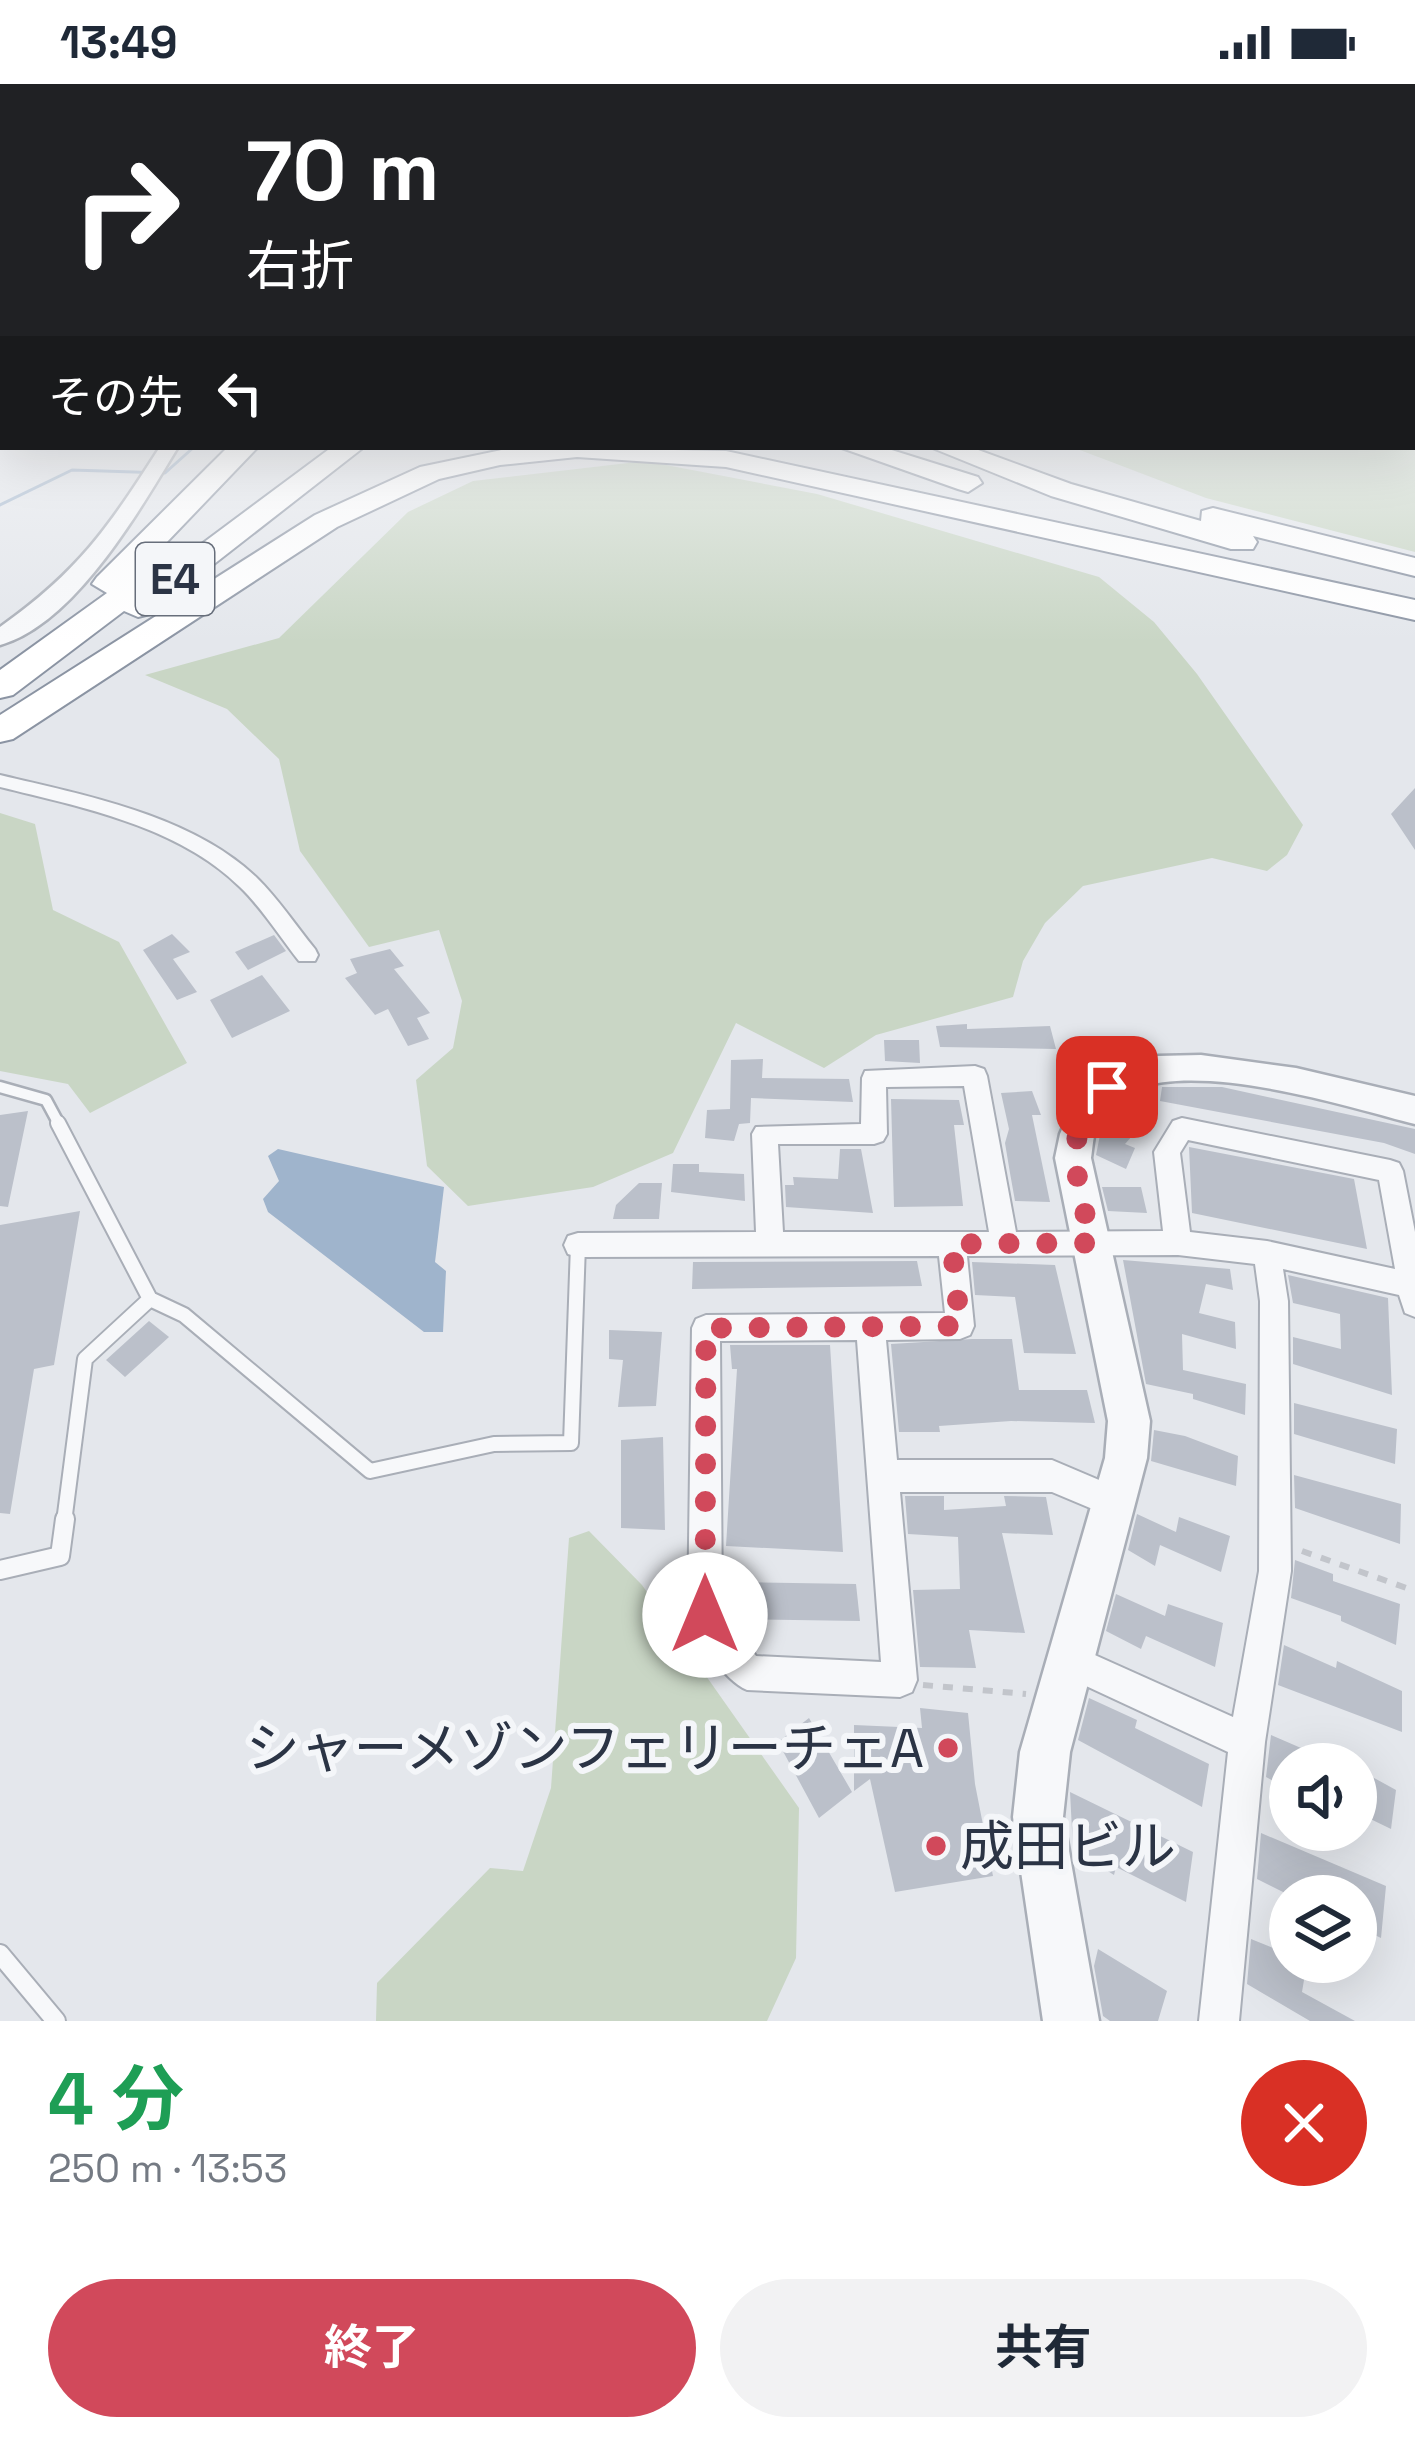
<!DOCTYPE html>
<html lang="ja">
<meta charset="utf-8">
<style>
body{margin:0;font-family:"Space Grotesk","Noto Sans JP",sans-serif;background:#f2f2f3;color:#1f2937;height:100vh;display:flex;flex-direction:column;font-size:45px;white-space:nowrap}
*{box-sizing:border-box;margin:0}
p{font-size:39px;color:#747a83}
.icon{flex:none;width:66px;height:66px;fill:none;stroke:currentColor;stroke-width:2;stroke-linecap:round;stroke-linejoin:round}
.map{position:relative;height:1937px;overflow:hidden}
.side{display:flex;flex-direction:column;background:#fff;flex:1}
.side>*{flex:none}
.banner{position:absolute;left:0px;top:0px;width:1416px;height:366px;box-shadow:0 12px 48px #0002;background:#202124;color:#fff;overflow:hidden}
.controls{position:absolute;left:1269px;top:1659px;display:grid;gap:24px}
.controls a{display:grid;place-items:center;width:108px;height:108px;border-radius:50%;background:#fff;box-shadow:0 12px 48px #0002;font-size:60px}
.pin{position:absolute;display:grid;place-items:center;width:102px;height:102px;color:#fff;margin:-51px;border-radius:24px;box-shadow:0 6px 18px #0006}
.me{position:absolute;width:132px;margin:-66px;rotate:0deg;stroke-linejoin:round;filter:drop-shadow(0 0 9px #0008)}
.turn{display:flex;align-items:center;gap:42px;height:252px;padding:0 48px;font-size:54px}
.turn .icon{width:156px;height:156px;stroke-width:2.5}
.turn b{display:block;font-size:84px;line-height:102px}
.then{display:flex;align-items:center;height:114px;padding:0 48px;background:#0003;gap:24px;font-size:45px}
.round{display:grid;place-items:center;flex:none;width:126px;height:126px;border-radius:63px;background:#f2f2f3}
.overview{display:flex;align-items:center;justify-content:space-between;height:204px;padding:0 48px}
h1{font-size:72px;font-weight:700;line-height:90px;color:#1e9e55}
.action{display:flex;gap:24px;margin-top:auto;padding:24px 48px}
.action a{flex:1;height:138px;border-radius:72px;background:#d1495b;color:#fff;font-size:48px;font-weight:700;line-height:138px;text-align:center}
.action a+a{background:#f2f2f3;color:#1f2937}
.status{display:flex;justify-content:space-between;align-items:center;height:84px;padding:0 60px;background:#fff;direction:ltr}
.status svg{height:33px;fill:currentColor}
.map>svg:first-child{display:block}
.green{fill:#c9d6c5}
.water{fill:#9fb4cc}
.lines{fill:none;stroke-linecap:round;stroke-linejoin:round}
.stream{stroke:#9fb4cc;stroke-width:3}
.building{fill:#bbc0ca}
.service-far2-casing{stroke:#a9aeb7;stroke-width:15}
.service-far1-casing{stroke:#a9aeb7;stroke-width:18}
.service-casing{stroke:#a9aeb7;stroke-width:22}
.minor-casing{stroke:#a9aeb7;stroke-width:4}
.tertiary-casing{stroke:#a9aeb7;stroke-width:5}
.motorway-casing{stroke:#8b94a3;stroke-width:4}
.path{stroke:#c2c5cb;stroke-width:6;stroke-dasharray:10 10;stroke-linecap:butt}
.service-far2{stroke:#f7f8fa;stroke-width:10}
.service-far1{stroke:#f7f8fa;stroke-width:14}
.service{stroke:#f7f8fa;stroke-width:18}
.minor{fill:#f7f8fa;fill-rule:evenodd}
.tertiary{fill:#f7f8fa;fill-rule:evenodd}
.motorway{fill:#fff;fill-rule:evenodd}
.route{stroke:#d1495b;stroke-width:21;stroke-dasharray:0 37.8}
.poi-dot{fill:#d1495b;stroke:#f4f6f9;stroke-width:4.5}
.labels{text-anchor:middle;stroke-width:12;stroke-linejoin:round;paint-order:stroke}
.shield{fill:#f4f6f9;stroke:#676e7b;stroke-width:3}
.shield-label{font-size:42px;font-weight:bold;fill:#2b3445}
.near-poi-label{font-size:54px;fill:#2b3445;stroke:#f4f6f9;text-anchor:end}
</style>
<div class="status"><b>13:49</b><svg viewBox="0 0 49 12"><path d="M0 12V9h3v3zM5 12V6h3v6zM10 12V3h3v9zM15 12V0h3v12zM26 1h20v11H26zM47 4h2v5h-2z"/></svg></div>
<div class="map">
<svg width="1415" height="1937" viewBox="0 0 1415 1937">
<rect width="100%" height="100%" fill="#e4e7ec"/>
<path class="green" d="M1415,287V468L1206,414L1072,363H1413Z
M645,377L817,410L1099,493L1154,538L1197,590L1303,741L1287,771L1267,787L1212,774L1083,802L1045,839L1023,877L1013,913L876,951L824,984L736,939L673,1069L593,1103L468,1122L427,1082L416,996L453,964L462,917L439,846L369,863L300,767L279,675L227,625L145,591L279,554L408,428L473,397Z
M0,729L35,740L53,826L119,858L187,979L90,1029L68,1000L0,987Z
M589,1447L642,1501L799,1724L796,1874L767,1937H376L377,1899L490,1784L523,1787L551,1704L569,1454Z"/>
<path class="water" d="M278,1065L444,1103L435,1178L446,1187L443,1248H424L268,1128L263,1115L279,1097L268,1072Z"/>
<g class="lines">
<path class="stream" d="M0,421L72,386L165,389L194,363"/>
</g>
<path class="building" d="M1415,704V766L1391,730Z
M172,850L190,868L173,875L197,908L177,916L143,866Z
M274,851L286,867L248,886L235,868Z
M390,865L404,882L394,885L430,929L417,934L429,955L408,962L388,925L375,931L345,894L357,889L350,875Z
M262,891L290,927L232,954L210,916Z
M967,940V945L1050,942L1056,965L940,963L936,942Z
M884,956H919L920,979L885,977Z
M763,975L762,994L849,995L853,1018L751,1014L750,1039L739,1040L734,1057L705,1054L707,1026L730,1025L731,976Z
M1222,1003L1415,1045V1070L1384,1059L1160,1017L1162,1003Z
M1032,1007L1041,1031H1032L1050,1118L1015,1117L1010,1089L1005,1059L1009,1045L1001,1009Z
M1127,1014L1155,1026L1125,1060L1135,1064L1126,1085L1096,1071L1103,1036Z
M891,1015L959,1016L964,1041H954L963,1122L894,1123Z
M28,1027L8,1123L0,1122V1031Z
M1189,1063L1354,1095L1367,1165L1192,1129Z
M840,1065H861L873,1129L786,1123L785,1101H794L793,1093L838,1095Z
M673,1080H699V1088L744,1090L745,1117L671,1108Z
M639,1099H662L659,1135H613L616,1121Z
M1102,1103H1141L1147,1129L1108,1127Z
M80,1127L54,1281L34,1285L10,1430L0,1429V1141Z
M1123,1176L1230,1185L1233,1206L1206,1200L1199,1229L1235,1238L1236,1265L1182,1250L1183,1286L1246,1300L1245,1331L1193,1315V1310L1146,1300Z
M917,1177L922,1202L692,1205L693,1178Z
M972,1178L1055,1181L1076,1270L1024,1269L1015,1213L975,1211Z
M1288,1191L1388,1214L1392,1311L1293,1280V1253L1341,1265L1340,1230L1293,1219Z
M149,1237L169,1253L125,1293L106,1276Z
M609,1246L662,1248L656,1322L618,1323L623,1276L609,1275Z
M972,1255H1012L1019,1306H1087L1095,1339L1011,1337L939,1342L940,1348H899L891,1260Z
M730,1261H830L843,1468L726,1462L737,1285H732Z
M1294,1319L1397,1345L1395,1380L1294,1350Z
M1154,1346L1185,1352L1238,1372L1236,1402L1151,1377Z
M663,1353L665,1446L621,1444V1356Z
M1294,1391L1401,1420L1400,1460L1295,1424Z
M905,1412H944V1426L1006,1422L1004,1412L1046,1413L1053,1451L1002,1449L1025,1549L969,1546L976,1584L920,1583L913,1506L960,1505L958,1453L908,1450Z
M1137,1430L1176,1448L1179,1433L1230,1452L1221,1488L1160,1461L1155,1482L1128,1466Z
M1295,1476L1333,1490V1497L1400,1520L1396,1561L1341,1537V1532L1291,1514Z
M727,1498L856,1500L860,1537L735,1535L726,1524Z
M1116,1510L1165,1532L1168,1520L1223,1539L1215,1583L1146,1552L1141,1565L1106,1547Z
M1284,1561L1336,1584L1337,1577L1402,1607V1648L1278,1601Z
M1089,1614L1137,1636L1135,1644L1209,1680L1202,1723L1078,1656Z
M920,1624L968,1629L975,1700L993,1792L895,1808L870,1695L854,1707V1641L922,1644Z
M809,1634L852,1708L819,1734L778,1658Z
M1271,1651L1338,1680H1290V1706L1266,1693Z
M1356,1684L1396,1706L1391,1745L1356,1728Z
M1070,1708L1193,1768L1186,1818L1116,1783L1114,1791L1073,1765Z
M1261,1749L1386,1802L1381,1854L1356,1842V1812H1291L1257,1795Z
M1251,1855L1290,1871V1878H1307L1302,1908L1355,1937H1310L1247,1900Z
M1098,1865L1167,1907L1158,1937H1110L1103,1932L1094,1882Z"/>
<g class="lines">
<defs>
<path id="service-far2" d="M0,1003L46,1016L60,1042"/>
<path id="service-far1" d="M58,1039L150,1215L184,1231L370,1387L494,1360L571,1359L578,1161
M64,1438L85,1275L150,1215"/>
<path id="service" d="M0,1486L60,1472L65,1435
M0,1870L56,1937"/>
<path id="minor" d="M0,691C84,711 191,731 256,793C278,814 296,842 315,865L318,871L315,877H299C280,853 262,824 240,803C178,742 81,723 0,703Z
M975,982L984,985L987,992L1016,1148L1163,1147L1154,1068L1173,1037L1182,1034L1390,1076L1399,1079L1403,1087L1415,1148V1233L1405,1229L1399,1211L1283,1185L1288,1217L1291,1487L1265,1658L1239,1937H1199L1228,1668L1056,1588L1051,1576L1056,1564L1068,1559L1233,1633L1259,1487L1260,1217L1255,1180L1178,1171L967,1172L974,1242L970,1251L960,1255L886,1256L897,1376H1052L1125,1407L1130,1418L1125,1429L1114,1434L1052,1408H900L917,1596L912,1608L900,1613L747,1606C723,1596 698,1554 688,1530L692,1244L696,1235L706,1231L945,1229L939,1172L578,1173L568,1170L564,1161L568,1152L578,1149L756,1148L752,1050L756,1043L861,1040L862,994L865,987ZM964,1002L989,1148H783L778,1060H874L883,1057L887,1050L886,1003ZM1188,1056L1379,1096L1395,1185L1267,1157L1190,1148L1180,1069ZM857,1256L881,1578L756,1572L722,1525L720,1257Z"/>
<path id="tertiary" d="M160,363H178C140,425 75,540 0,561V543C79,487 108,444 160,363Z
M1201,971L1296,984L1415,1012V1040C1347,1023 1150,958 1102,1029C1094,1041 1093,1060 1091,1074L1150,1337L1147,1374L1070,1668L1063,1733L1099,1937H1043L1013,1733L1020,1668L1105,1374L1108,1337L1055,1074L1060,1050L1077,1011L1109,985L1158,972Z"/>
<path id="motorway" d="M228,363H258L142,484L155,479L168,485L332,363H364L150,530L138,533L124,527L13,611L0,614V586L107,509L92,500L97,493Z
M516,363L726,367L1415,516V536L726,383L577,373L500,381L439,395L337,443L13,655L0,658V631L315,431L420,383Z
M839,363H882L978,393L982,399L968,408L958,405Z
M930,363H970L1071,400L1201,437L1202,427L1213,424L1415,474V492L1253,452L1257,458L1253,465H1231L1051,412Z"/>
</defs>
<use href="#service-far2" class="service-far2-casing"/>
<use href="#service-far1" class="service-far1-casing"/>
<use href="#service" class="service-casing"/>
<use href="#minor" class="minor-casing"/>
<use href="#tertiary" class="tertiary-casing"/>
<use href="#motorway" class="motorway-casing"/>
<path class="path" d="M1302,1467L1415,1507
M923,1601L1026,1610"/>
<use href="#service-far2" class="service-far2"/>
<use href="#service-far1" class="service-far1"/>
<use href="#service" class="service"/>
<use href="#minor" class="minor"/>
<use href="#tertiary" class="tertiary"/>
<use href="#motorway" class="motorway"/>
</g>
<linearGradient id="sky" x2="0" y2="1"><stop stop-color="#8bb4dd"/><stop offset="0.51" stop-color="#f3f4f6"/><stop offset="1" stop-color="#f3f4f6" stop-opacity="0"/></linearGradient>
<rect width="1415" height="558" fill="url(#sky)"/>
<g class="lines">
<path class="route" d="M705,1531L706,1244L960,1242L952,1160L1092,1159C1080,1104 1056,1045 1107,1003"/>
</g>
<g class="poi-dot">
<circle cx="948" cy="1664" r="12"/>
<circle cx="936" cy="1762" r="12"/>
</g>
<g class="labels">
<rect class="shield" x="136" y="459" width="78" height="72" rx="9"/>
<g class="shield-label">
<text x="175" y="510">E4</text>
</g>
<g class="near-poi-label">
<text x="924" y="1683">シャーメゾンフェリーチェA</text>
<text x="960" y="1781" text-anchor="start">成田ビル</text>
</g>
</g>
</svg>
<div class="controls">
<a><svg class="icon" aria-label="sound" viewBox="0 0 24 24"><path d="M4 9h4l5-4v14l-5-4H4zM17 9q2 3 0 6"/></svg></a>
<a><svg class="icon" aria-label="layers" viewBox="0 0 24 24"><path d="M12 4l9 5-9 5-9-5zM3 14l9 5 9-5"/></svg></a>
</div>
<div class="pin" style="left:1107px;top:1003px;background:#d93025"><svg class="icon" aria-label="arrive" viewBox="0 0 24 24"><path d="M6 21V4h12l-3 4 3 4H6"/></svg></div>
<svg class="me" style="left:705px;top:1531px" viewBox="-20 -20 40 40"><circle r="19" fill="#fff"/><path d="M0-13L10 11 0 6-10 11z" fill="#d1495b"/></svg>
<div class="banner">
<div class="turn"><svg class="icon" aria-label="right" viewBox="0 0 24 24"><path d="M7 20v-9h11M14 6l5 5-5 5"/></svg><div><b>70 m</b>右折</div></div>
<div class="then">その先<svg class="icon" aria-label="left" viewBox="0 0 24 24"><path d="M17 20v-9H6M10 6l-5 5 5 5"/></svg></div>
</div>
</div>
<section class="side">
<div class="overview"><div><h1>4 分</h1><p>250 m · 13:53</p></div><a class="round" style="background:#d93025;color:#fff"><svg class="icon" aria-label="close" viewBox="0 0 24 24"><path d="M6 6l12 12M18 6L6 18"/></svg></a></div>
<div class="action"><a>終了</a><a>共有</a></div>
</section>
